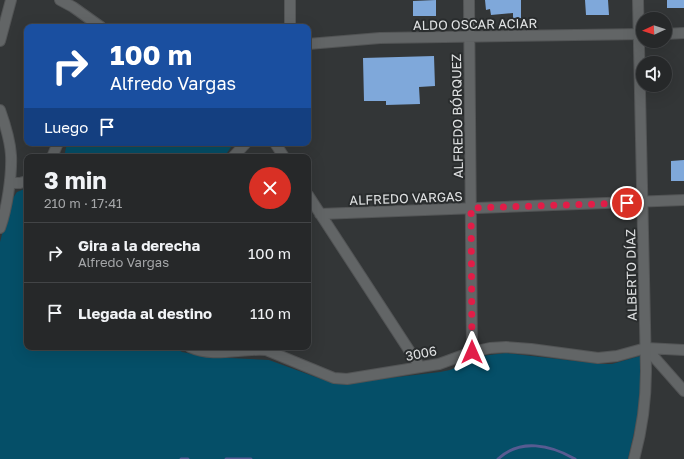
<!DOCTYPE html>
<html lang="es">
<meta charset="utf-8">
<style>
body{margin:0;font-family:"Golos Text",sans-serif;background:#323435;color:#f1f3f6;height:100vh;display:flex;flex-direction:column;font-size:15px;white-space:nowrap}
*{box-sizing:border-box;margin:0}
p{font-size:13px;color:#a4a6a8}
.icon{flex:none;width:22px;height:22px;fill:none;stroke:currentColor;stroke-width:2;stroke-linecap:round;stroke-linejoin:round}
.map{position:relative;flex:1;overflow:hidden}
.panel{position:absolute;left:24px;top:154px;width:287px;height:196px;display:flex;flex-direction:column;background:#262829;border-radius:8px;box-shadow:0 4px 16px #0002,0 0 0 1px #424446}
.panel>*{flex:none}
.guide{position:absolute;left:24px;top:24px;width:287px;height:122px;border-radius:8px;box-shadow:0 4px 16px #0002,0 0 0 1px #424446;background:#1a4fa0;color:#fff;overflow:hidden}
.needle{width:26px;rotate:267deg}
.fabs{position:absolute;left:636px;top:12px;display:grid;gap:8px}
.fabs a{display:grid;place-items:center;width:36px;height:36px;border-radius:50%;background:#262829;box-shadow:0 4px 16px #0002,0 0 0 1px #424446;font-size:20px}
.pin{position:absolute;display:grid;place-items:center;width:34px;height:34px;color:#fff;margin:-17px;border:2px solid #fff;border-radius:50%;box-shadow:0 1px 4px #0007}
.me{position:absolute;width:44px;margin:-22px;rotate:0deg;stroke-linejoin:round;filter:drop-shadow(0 0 3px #0008)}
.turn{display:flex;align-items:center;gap:14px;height:84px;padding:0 20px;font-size:18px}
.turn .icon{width:52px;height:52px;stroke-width:2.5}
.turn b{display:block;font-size:28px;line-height:34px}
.then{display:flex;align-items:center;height:38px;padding:0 20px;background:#0003;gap:8px;font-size:15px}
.round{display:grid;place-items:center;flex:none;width:42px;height:42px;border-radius:21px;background:#323435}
.head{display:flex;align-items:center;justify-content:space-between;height:68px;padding:0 20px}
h1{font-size:24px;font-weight:700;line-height:30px}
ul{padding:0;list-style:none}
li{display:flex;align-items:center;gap:12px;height:60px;padding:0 20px;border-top:1px solid #424446}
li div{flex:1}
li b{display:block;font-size:15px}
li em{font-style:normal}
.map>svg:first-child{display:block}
.green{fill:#054f68}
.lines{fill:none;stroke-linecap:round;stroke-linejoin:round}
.stream{stroke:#575b91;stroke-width:3}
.building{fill:#7fa8da}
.street-casing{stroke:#525455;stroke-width:12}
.secondary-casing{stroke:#525455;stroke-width:12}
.street{stroke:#626566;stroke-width:10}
.secondary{stroke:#626566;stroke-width:10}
.route{stroke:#e11d48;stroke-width:7;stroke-dasharray:0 12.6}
.labels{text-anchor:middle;stroke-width:4;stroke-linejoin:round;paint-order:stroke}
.street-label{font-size:13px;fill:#e0e2e3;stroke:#292c2d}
</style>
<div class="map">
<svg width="684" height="459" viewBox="0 0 684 459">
<rect width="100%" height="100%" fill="#333637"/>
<path class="green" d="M67,143H234L224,157H64Z
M27,188V347H173L182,352L207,357L269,360L321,379L334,382L347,383L440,372L450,370L481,356L506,353L601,364H612L640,356L641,392L640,406L628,459H0V242L11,201L17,192Z"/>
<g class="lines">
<path class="stream" d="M181,459H188
M226,459H251
M498,459C520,438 551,445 575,459"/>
</g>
<path class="building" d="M436,0V16H413V1Z
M485,0H521V18H513V13L491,15L490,9L486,10Z
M585,0H608L609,15H586Z
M667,0H684V8H667Z
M434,56L435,86L419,87L420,104L386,105V101H364L363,58Z
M684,160V181H671V161Z"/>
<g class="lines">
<defs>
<path id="street" d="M60,0L73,7L101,27
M469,0L472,352
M290,27V0
M665,34L684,33
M0,41L11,0
M308,44L380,38L643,34
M0,110C5,124 10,139 11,155C12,175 7,209 0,228
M275,143L284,157
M52,157L58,143
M233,157L246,143
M10,183H20L27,181
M308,195L420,367
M320,214L684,200
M190,347C213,358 241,348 266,350L334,378L347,379L439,364L472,352L490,348L506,347L531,349L598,358L617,356L646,348L684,350
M646,348L684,391"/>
<path id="secondary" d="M634,459C642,430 646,401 646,371L638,0"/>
</defs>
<use href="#street" class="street-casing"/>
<use href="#secondary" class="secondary-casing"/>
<use href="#street" class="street"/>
<use href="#secondary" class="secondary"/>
</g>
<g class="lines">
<path class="route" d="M472,352L471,208L627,203"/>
</g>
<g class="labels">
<g class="street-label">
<text transform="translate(475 24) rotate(-1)" y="5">ALDO OSCAR ACIAR</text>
<text transform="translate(457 116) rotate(-91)" y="5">ALFREDO BÓRQUEZ</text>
<text transform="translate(406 198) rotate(-2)" y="5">ALFREDO VARGAS</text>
<text transform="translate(631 275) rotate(-91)" y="5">ALBERTO DÍAZ</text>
<text transform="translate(421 353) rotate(-11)" y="5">3006</text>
</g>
</g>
</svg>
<div class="fabs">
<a><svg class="needle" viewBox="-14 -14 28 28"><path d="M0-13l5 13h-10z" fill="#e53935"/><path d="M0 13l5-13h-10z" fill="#a4a6a8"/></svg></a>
<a><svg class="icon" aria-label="sound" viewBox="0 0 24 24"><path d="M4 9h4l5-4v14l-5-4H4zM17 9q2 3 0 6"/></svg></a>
</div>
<div class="pin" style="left:627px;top:203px;background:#d93025"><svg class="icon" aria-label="arrive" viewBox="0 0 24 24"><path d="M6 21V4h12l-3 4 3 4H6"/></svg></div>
<svg class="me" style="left:472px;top:352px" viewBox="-20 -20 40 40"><path d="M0-17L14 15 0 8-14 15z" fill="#e11d48" stroke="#fff" stroke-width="4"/></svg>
<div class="guide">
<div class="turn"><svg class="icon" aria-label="right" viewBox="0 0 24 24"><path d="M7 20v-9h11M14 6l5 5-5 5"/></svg><div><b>100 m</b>Alfredo Vargas</div></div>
<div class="then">Luego<svg class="icon" aria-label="arrive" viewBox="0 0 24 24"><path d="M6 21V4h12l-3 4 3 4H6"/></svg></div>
</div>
<section class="panel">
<div class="head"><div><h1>3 min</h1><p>210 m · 17:41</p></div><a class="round" style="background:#d93025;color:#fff"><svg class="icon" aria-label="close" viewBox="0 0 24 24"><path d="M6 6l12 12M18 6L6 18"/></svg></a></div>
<ul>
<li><svg class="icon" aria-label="right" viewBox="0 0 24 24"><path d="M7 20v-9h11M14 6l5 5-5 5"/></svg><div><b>Gira a la derecha</b><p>Alfredo Vargas</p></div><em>100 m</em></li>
<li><svg class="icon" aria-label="arrive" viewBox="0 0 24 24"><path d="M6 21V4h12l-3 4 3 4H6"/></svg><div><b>Llegada al destino</b></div><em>110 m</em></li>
</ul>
</section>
</div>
